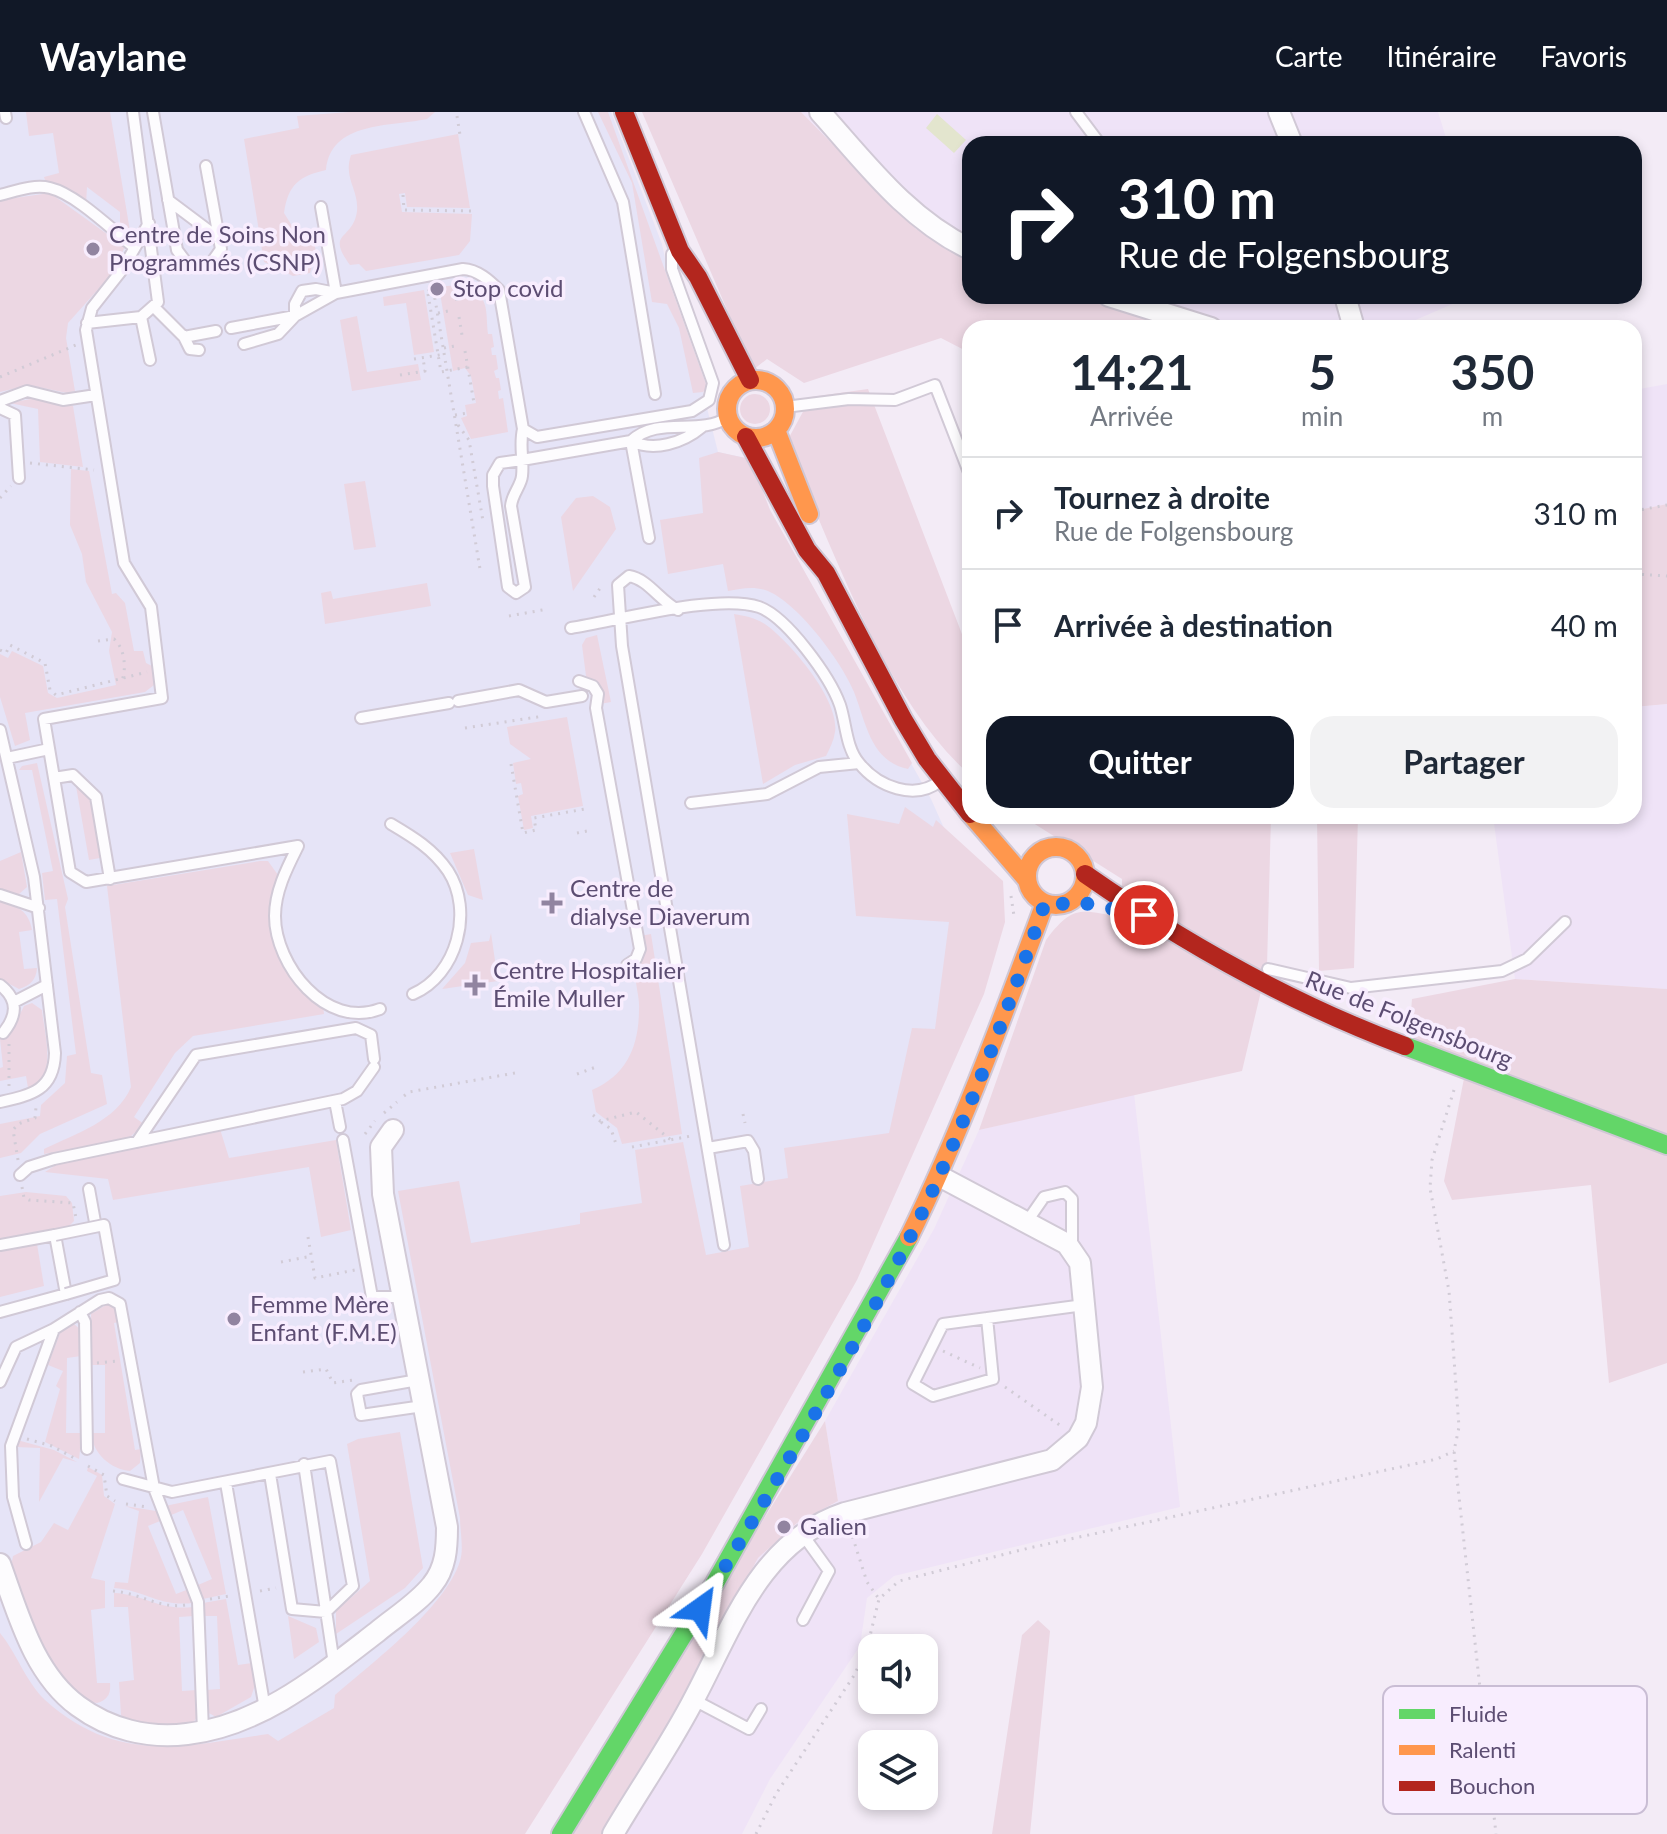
<!DOCTYPE html>
<html lang="fr">
<meta charset="utf-8">
<style>
body{margin:0;font-family:Lato,sans-serif;background:#f2f2f3;color:#1f2937;height:100vh;display:flex;flex-direction:column;font-size:30px;white-space:nowrap}
*{box-sizing:border-box;margin:0}
p{font-size:26px;color:#747a83}
.icon{flex:none;width:44px;height:44px;fill:none;stroke:currentColor;stroke-width:2;stroke-linecap:round;stroke-linejoin:round}
.map{position:relative;flex:1;overflow:hidden}
.side{position:absolute;left:962px;top:208px;width:680px;height:504px;display:flex;flex-direction:column;background:#fff;border-radius:24px;box-shadow:0 4px 12px #0003}
.side>*{flex:none}
.hud{position:absolute;left:962px;top:24px;width:680px;height:168px;border-radius:24px;box-shadow:0 4px 12px #0003;background:#111827;color:#fff;overflow:hidden}
.controls{position:absolute;left:858px;top:1522px;display:grid;gap:16px}
.controls a{display:grid;place-items:center;width:80px;height:80px;border-radius:16px;background:#fff;box-shadow:0 4px 12px #0003;font-size:40px}
.pin{position:absolute;display:grid;place-items:center;width:68px;height:68px;color:#fff;margin:-34px;border:4px solid #fff;border-radius:50%;box-shadow:0 2px 8px #0007}
.me{position:absolute;width:88px;margin:-44px;rotate:31deg;stroke-linejoin:round;filter:drop-shadow(0 0 6px #0008)}
.turn{display:flex;align-items:center;gap:28px;height:168px;padding:0 24px;font-size:36px}
.turn .icon{width:104px;height:104px;stroke-width:2.5}
.turn b{display:block;font-size:56px;line-height:68px}
.eta{display:flex;justify-content:space-evenly;align-items:center;height:136px;text-align:center}
.eta b{font-size:48px;font-weight:700;line-height:56px}
.button{display:flex;gap:16px;margin-top:auto;padding:16px 24px}
.button a{flex:1;height:92px;border-radius:24px;background:#111827;color:#fff;font-size:32px;font-weight:700;line-height:92px;text-align:center}
.button a+a{background:#f2f2f3;color:#1f2937}
ul{padding:0;list-style:none}
li{display:flex;align-items:center;gap:24px;height:112px;padding:0 24px;border-top:2px solid #e0e1e3}
li div{flex:1}
li b{display:block;font-size:30px}
li em{font-style:normal}
header{display:flex;align-items:center;gap:48px;box-sizing:border-box;height:112px;padding:0 40px;background:#111827;color:#fff}
header strong{font-size:38px}
nav{display:flex;gap:44px;margin-inline-start:auto;font-size:28px}
.map>svg:first-child{display:block}
.residential{fill:#efe3f7}
.medical{fill:#e6e4f7}
.green{fill:#ecd7e3}
.water{fill:#e3e5ce}
.lines{fill:none;stroke-linecap:round;stroke-linejoin:round}
.lane-casing{stroke:#d1c9d6;stroke-width:14}
.street-casing{stroke:#d1c9d6;stroke-width:24}
.fast-casing{stroke:#cfc7d5;stroke-width:22}
.slow-casing{stroke:#cfc7d5;stroke-width:22}
.jam-casing{stroke:#cfc7d5;stroke-width:22}
.path{stroke:#d1cbd6;stroke-width:3;stroke-dasharray:2 6;stroke-linecap:butt}
.lane{stroke:#fdfcfe;stroke-width:10}
.street{stroke:#fdfcfe;stroke-width:20}
.fast{stroke:#63d668;stroke-width:18}
.slow{stroke:#ff974d;stroke-width:18}
.jam{stroke:#b3261e;stroke-width:18}
.lane-bridge-casing{stroke:#d1c9d6;stroke-width:14;stroke-linecap:butt}
.lane-bridge{stroke:#fdfcfe;stroke-width:10}
.route{stroke:#1a73e8;stroke-width:14;stroke-dasharray:0 25.2}
.poi-dot{fill:#9184a0;stroke:#f8edfe;stroke-width:3}
.labels{text-anchor:middle;stroke-width:7;stroke-linejoin:round;paint-order:stroke}
.poi-label{font-size:24px;fill:#5c4d72;stroke:#f8edfe;text-anchor:start}
.street-label{font-size:24px;fill:#5c4d72;stroke:#f8edfe}
.key{fill:#f8edfe;stroke:#c9bdd4;stroke-width:2}
.key-label{font-size:22px;fill:#5c4d72}
</style>
<header>
<strong>Waylane</strong>
<nav><a>Carte</a><a>Itinéraire</a><a>Favoris</a></nav>
</header>
<div class="map">
<svg width="1667" height="1722" viewBox="0 0 1667 1722">
<rect width="100%" height="100%" fill="#f3ebf6"/>
<path class="residential" d="M801,0H1438L1448,32H970V147L916,117Z
M1085,184H1471L1397,216H1174L1128,195Z
M1667,272V392L1634,399V278Z
M1667,592V877L1515,867L1493,704H1634V595Z
M1134,981L1180,1395L894,1464L867,1486L860,1534L770,1667L742,1722H604L680,1592L758,1446L797,1411L838,1389L825,1309L934,1117L979,1018Z"/>
<path class="medical" d="M0,0H611L662,132L672,179L707,275L703,280L718,340L750,347L770,398L931,687L957,745L945,901L867,1088L433,1716L0,1722Z"/>
<path class="green" d="M26,0H110L130,119L120,118V100L87,75L86,92L56,71H46L44,65L59,61L53,21L29,24Z
M349,0H435L427,7C389,15 331,9 326,58C299,64 288,73 284,101L299,125L314,129L316,140L310,161L293,164L264,150L244,27L299,16L297,4Z
M598,0H608L707,275L703,280L693,281L679,216L667,192L652,190L632,71Z
M642,0H801L916,117L970,147V184H1085L1128,195L1174,216H970V241L941,226L804,271L767,247L753,258Z
M458,22L470,96L407,95L405,81L399,82L402,100L472,102L470,129L459,143L366,159L359,152L350,153C325,119 353,129 357,99C359,78 343,66 351,43Z
M50,81L125,135L110,164L68,211L66,226L75,279L67,281L29,273L0,280V88Z
M456,173C492,180 485,198 488,222H492L494,235L491,236L492,243H496L498,257L494,259L496,266H499L501,278L498,279L499,287L503,286L508,320L471,327L461,306L467,304L465,293L476,291L471,264L465,256L453,259L439,175Z
M424,178L434,240L414,243L406,191L384,194L383,185Z
M357,204L367,260L418,252L421,268L352,279L340,208Z
M868,277L970,543V663C884,587 833,435 786,331L811,285Z
M740 297a15 15 0 1 1 30 0a15 15 0 1 1-30 0Z
M35,286L73,294L83,355L40,350L38,297L10,291Z
M718,340L750,347L770,398L912,651L908,657C870,649 866,610 854,580C842,550 796,488 765,478C752,474 740,477 728,479L723,452L668,462L660,408L703,401L699,346Z
M71,357L89,359L112,482L116,481L125,491L134,539H143L146,551L152,554L154,573L145,580L25,601L30,628L15,634L0,585V542L8,546L12,539L43,554L48,581L57,586L116,573L109,539L112,520L86,470L82,442L70,413Z
M365,369L376,435L354,438L344,372Z
M593,384L610,395L616,417L573,479L561,405L576,386Z
M1667,392V592L1634,595V399Z
M427,471L431,494L325,512L321,481L331,479L333,487Z
M734,502C747,504 759,507 769,515C793,534 840,589 835,620C834,628 830,636 826,644L795,653L763,672Z
M597,523L611,590L600,592L601,578L586,564L582,533L586,526Z
M567,605L583,694L531,704L533,716L524,718L518,684L523,682L521,671L516,672L513,651L531,647L510,632L507,615Z
M37,651L68,787L65,795L91,961L102,963L107,992L40,1022L21,1041L0,1046V1012L40,1004L41,993L65,971L67,944L76,942L57,787L45,788L42,761L53,759L32,658H19L22,654Z
M76,674L91,689L100,746L89,748Z
M905,695L933,715L936,708L1003,769L1005,810L984,882L857,1168L702,1442L525,1722H0V1521C16,1540 26,1570 45,1588C116,1652 183,1635 268,1622L278,1629L334,1596L335,1583C372,1551 445,1496 460,1449C464,1437 460,1419 460,1406L398,1079L459,1069L471,1131L580,1112V1101L642,1091L635,1038L683,1030L706,1143L749,1135L740,1074L788,1066L784,1036L889,1021L912,916L935,917L949,810L856,804L847,702L899,712Z
M1022,704H1074L1078,708L1088,704H1271L1267,854L1242,959L979,1018L1046,828C1074,791 1081,799 1122,805V767Z
M1317,704H1358L1354,856L1319,859Z
M474,737L483,788L468,783L450,741Z
M21,740L27,775L18,783L0,778V749Z
M260,749H268L278,763C257,818 279,859 323,893L324,902L193,924L175,941L134,1005L144,1012L128,1027L44,1042V1037C75,1022 117,1009 131,975L107,774Z
M0,788C17,794 29,799 32,818L19,820L24,857L37,856C36,868 31,873 19,877L0,867Z
M491,821L498,869L442,877L465,851L471,831L489,829Z
M651,822L682,1022L622,1032L617,1016L596,1000L592,978C627,963 639,934 639,897C640,885 634,870 636,859C640,844 645,840 640,824Z
M1515,867L1667,877V1251L1609,1271L1591,1073L1452,1088L1444,1069L1466,956L1409,925L1412,887Z
M32,891L42,898C44,921 59,967 28,976L26,964L0,969V956L3,955L0,927L13,916L24,894Z
M220,1017L229,1046L336,1028L351,1118L321,1125L309,1055L113,1088L108,1067L45,1060L59,1051Z
M26,1080L66,1084L72,1091L74,1109L67,1116L0,1128V1084Z
M37,1132L44,1174L0,1185V1138Z
M109,1191L116,1195L119,1210L114,1211L135,1338L141,1337L140,1351L130,1359C111,1358 91,1340 92,1321H105V1253H92L91,1202Z
M74,1212L81,1218V1244L67,1246L66,1321H82L79,1347L45,1330L60,1277L56,1274L63,1259L48,1253L60,1221Z
M825,1309L838,1389L797,1411L758,1446L680,1592L604,1722H567Z
M400,1320L423,1456L405,1476L336,1522V1499L370,1469L347,1332L358,1327Z
M17,1328L54,1338L77,1350L63,1346L39,1390L40,1336L16,1335Z
M88,1355L102,1363L104,1384L115,1392L91,1466L105,1469V1496L91,1498L97,1571H110C111,1581 108,1588 97,1591C52,1585 25,1491 11,1454L13,1444L41,1430L54,1411L68,1418L97,1364L87,1359Z
M208,1385L226,1482L203,1487L198,1473L212,1467L183,1398L169,1404L165,1394Z
M125,1394L156,1399L160,1409L148,1414L176,1482L189,1477L193,1491C158,1495 145,1478 114,1476L115,1470L128,1471L139,1399Z
M114,1481C144,1482 159,1499 193,1495L194,1504L179,1505L182,1579L197,1578V1605L193,1611L162,1615L125,1608L121,1603L119,1570L134,1568L128,1495H114Z
M226,1487L238,1553L252,1551L255,1573L251,1585L216,1605L207,1600L206,1578L220,1577L217,1504H202L203,1491Z
M288,1504L316,1516L319,1530L294,1547Z
M1038,1508L1050,1519L1030,1722H992L1022,1523Z"/>
<path class="water" d="M937,2L966,28L954,41L926,16Z"/>
<g class="lines">
<defs>
<path id="lane" d="M5,0L6,6
M153,0L177,138L186,150L199,155L212,150L221,137L206,54
M584,0L623,90L655,282
M1076,0L1100,32
M0,83C16,79 34,72 50,76C76,82 112,118 134,135
M168,88L220,127
M149,111L122,158L92,196L86,218L124,451L151,495L162,586L44,607L70,760L86,770L298,734
M155,196L184,225L216,219
M141,205L150,248
M87,211L141,205L158,190L133,0
M231,216L295,204L336,181L463,157C478,158 489,168 499,178L523,317C519,334 524,347 522,364C521,374 512,382 511,394L525,475L516,481L508,475L493,374V363L500,351L522,348L631,329C659,303 699,325 728,305
M184,225L190,237L199,238
M244,232L278,222L295,204V192L302,179L316,177L336,181L321,95
M0,289L27,279L63,288L96,283
M785,295L849,287L895,288L935,273L970,363
M0,296L15,303L19,366
M523,317L537,325L692,299L709,288L713,271L672,157V142
M631,329L649,426
M631,329C654,340 683,331 702,315
M678,498C660,489 648,467 629,464L618,473L622,534L724,1133
M571,516C616,509 718,481 759,495C787,505 830,565 840,593C846,611 846,636 859,651C878,675 915,689 940,669
M579,569L593,574L598,582L596,596L640,837L636,847L627,853
M458,589L519,578L546,590L582,584
M361,606L449,591
M0,618L34,765L55,941C54,978 32,983 0,990
M7,646L49,637
M54,666L73,663L96,685L110,767
M691,691L767,682L819,655L859,651
M391,712C413,725 433,737 448,759C474,799 457,863 413,882
M298,734C287,756 275,779 275,804C275,853 326,918 380,897
M0,783L39,796
M1268,857L1351,876L1502,859L1527,847L1565,810
M0,873C19,888 17,904 3,921
M14,890L47,873
M335,989L340,1015
M343,1028L372,1185H404
M137,1030L196,943L356,916L371,923L374,947
M708,1036L748,1029L754,1039L758,1067
M20,1063L29,1055L54,1047L343,987L357,979L374,955
M89,1077L95,1110
M1026,1111L1044,1085L1065,1080L1072,1087V1137
M0,1133L55,1123L66,1182L0,1200
M80,1200L85,1210L87,1337
M987,1206L993,1267L933,1284L913,1272L943,1212L1084,1193
M418,1268L361,1278L357,1282L361,1303L423,1294
M0,1270L16,1235L54,1217L100,1188L109,1186L120,1192L154,1376L198,1490L203,1619
M304,1352L334,1552
M123,1367L172,1380L330,1349L353,1474L326,1500L292,1497L270,1362
M226,1371L265,1597
M26,1432L13,1385L11,1334L54,1217
M803,1508L829,1459L803,1423
M694,1588L749,1617L761,1597"/>
<path id="street" d="M820,0C865,50 907,107 970,137
M1279,0L1292,32
M1109,184L1211,216
M1345,184L1354,216
M0,1452C18,1501 33,1561 78,1594C109,1617 148,1627 187,1622C260,1614 321,1563 377,1520C395,1505 418,1491 432,1473C446,1456 447,1436 447,1415L383,1082L381,1035L393,1018
M613,1722C640,1676 671,1632 695,1585C733,1513 761,1429 845,1401L1052,1348L1078,1326L1086,1311L1092,1275L1080,1151L1067,1132L939,1064"/>
<path id="fast" d="M1405,934L1667,1033
M561,1722L715,1471L909,1125"/>
<path id="slow" d="M727 297a29 29 0 1 1 58 0a29 29 0 1 1-58 0Z
M776,318L809,402
M972,704L1027,768
M1027 764a29 29 0 1 1 58 0a29 29 0 1 1-58 0Z
M909,1125C962,1017 1003,904 1045,791"/>
<path id="jam" d="M624,0L680,139L698,165L750,268
M746,325L807,438L826,461L903,607L927,647L970,702
M1085,762C1184,831 1293,892 1405,934"/>
</defs>
<use href="#lane" class="lane-casing"/>
<use href="#street" class="street-casing"/>
<use href="#fast" class="fast-casing"/>
<use href="#slow" class="slow-casing"/>
<use href="#jam" class="jam-casing"/>
<path class="path" d="M457,4L460,23
M403,83L404,98L472,99
M454,171L457,189
M429,177L428,182L434,181L480,457
M428,182L441,260L468,255
M438,201L448,199
M459,205L462,223
M444,236L455,234
M465,239L474,291
M414,247L445,242
M400,263L425,259L423,246
M0,265L76,233
M455,303L467,301
M458,313L469,328L483,409
M30,351L94,358
M0,386L11,374
M1634,399L1667,393
M1634,462L1667,464
M594,485L603,472
M509,504L548,497
M98,529L114,527C124,535 127,556 122,568
M0,538L6,541L10,533L45,551L50,578L56,583L147,560
M465,616L544,604
M511,652L523,721L536,718L534,706L585,697
M577,721L587,719
M1011,784L1014,804
M9,932V976
M577,962L596,955
M1454,978L1432,1048L1430,1076L1449,1179L1459,1315L1454,1339L1496,1722
M404,984L409,980L515,961
M384,1001L397,990
M743,1002L745,1011
M593,1003L600,1009L636,1000L671,1028
M601,1010L611,1017L616,1032
M365,1022L375,1009
M632,1035L691,1024
M18,1048L13,1018L18,1012L35,1006L36,995
M22,1075L24,1086L29,1088L73,1091L76,1106
M308,1125L315,1166L355,1158
M281,1150L312,1144
M943,1239L980,1256
M97,1251L118,1249
M303,1260L326,1257L333,1271L353,1268
M1005,1275L1061,1314
M27,1327L52,1334L78,1348
M88,1354L104,1363L107,1384L115,1389
M126,1392L148,1395
M850,1417L867,1470L879,1487
M113,1479C140,1481 159,1497 185,1493
M260,1479L276,1476
M210,1487L230,1484
M756,1722L776,1682L855,1562L868,1532L879,1487L899,1469L1029,1436L1437,1347L1454,1339"/>
<use href="#lane" class="lane"/>
<use href="#street" class="street"/>
<use href="#fast" class="fast"/>
<use href="#slow" class="slow"/>
<use href="#jam" class="jam"/>
<defs>
<path id="lane-bridge" d="M55,1123L104,1113L114,1168L66,1182"/>
</defs>
<use href="#lane-bridge" class="lane-bridge-casing"/>
<use href="#lane-bridge" class="lane-bridge"/>
</g>
<g class="lines">
<path class="route" d="M700,1497C777,1368 856,1237 922,1101C970,1001 1008,896 1045,791L1054,794L1073,789L1144,803"/>
</g>
<g class="poi-dot">
<circle cx="93" cy="137" r="8"/>
<circle cx="437" cy="177" r="8"/>
<path d="M548 779h8v8h8v8h-8v8h-8v-8h-8v-8h8z"/>
<path d="M471 861h8v8h8v8h-8v8h-8v-8h-8v-8h8z"/>
<circle cx="234" cy="1207" r="8"/>
<circle cx="784" cy="1415" r="8"/>
</g>
<g class="labels">
<g class="poi-label">
<text x="109" y="131">Centre de Soins Non<tspan x="109" dy="28">Programmés (CSNP)</tspan></text>
<text x="453" y="185">Stop covid</text>
<text x="570" y="785">Centre de<tspan x="570" dy="28">dialyse Diaverum</tspan></text>
<text x="493" y="867">Centre Hospitalier<tspan x="493" dy="28">Émile Muller</tspan></text>
<text x="250" y="1201">Femme Mère<tspan x="250" dy="28">Enfant (F.M.E)</tspan></text>
<text x="800" y="1423">Galien</text>
</g>
<g class="street-label">
<text transform="translate(1409 908) rotate(22)" y="8">Rue de Folgensbourg</text>
</g>
</g>
<rect x="1383" y="1574" width="264" height="128" rx="12" class="key"/>
<rect x="1399" y="1597" width="36" height="10" fill="#63d668"/>
<rect x="1399" y="1633" width="36" height="10" fill="#ff974d"/>
<rect x="1399" y="1669" width="36" height="10" fill="#b3261e"/>
<g class="key-label">
<text x="1449" y="1610">Fluide</text>
<text x="1449" y="1646">Ralenti</text>
<text x="1449" y="1682">Bouchon</text>
</g>
</svg>
<div class="controls">
<a><svg class="icon" aria-label="sound" viewBox="0 0 24 24"><path d="M4 9h4l5-4v14l-5-4H4zM17 9q2 3 0 6"/></svg></a>
<a><svg class="icon" aria-label="layers" viewBox="0 0 24 24"><path d="M12 4l9 5-9 5-9-5zM3 14l9 5 9-5"/></svg></a>
</div>
<div class="pin" style="left:1144px;top:803px;background:#d93025"><svg class="icon" aria-label="arrive" viewBox="0 0 24 24"><path d="M6 21V4h12l-3 4 3 4H6"/></svg></div>
<svg class="me" style="left:700px;top:1497px" viewBox="-20 -20 40 40"><path d="M0-17L14 15 0 8-14 15z" fill="#1a73e8" stroke="#fff" stroke-width="4"/></svg>
<div class="hud">
<div class="turn"><svg class="icon" aria-label="right" viewBox="0 0 24 24"><path d="M7 20v-9h11M14 6l5 5-5 5"/></svg><div><b>310 m</b>Rue de Folgensbourg</div></div>
</div>
<section class="side">
<div class="eta">
<div><b>14:21</b><p>Arrivée</p></div>
<div><b>5</b><p>min</p></div>
<div><b>350</b><p>m</p></div>
</div>
<ul>
<li><svg class="icon" aria-label="right" viewBox="0 0 24 24"><path d="M7 20v-9h11M14 6l5 5-5 5"/></svg><div><b>Tournez à droite</b><p>Rue de Folgensbourg</p></div><em>310 m</em></li>
<li><svg class="icon" aria-label="arrive" viewBox="0 0 24 24"><path d="M6 21V4h12l-3 4 3 4H6"/></svg><div><b>Arrivée à destination</b></div><em>40 m</em></li>
</ul>
<div class="button"><a>Quitter</a><a>Partager</a></div>
</section>
</div>
